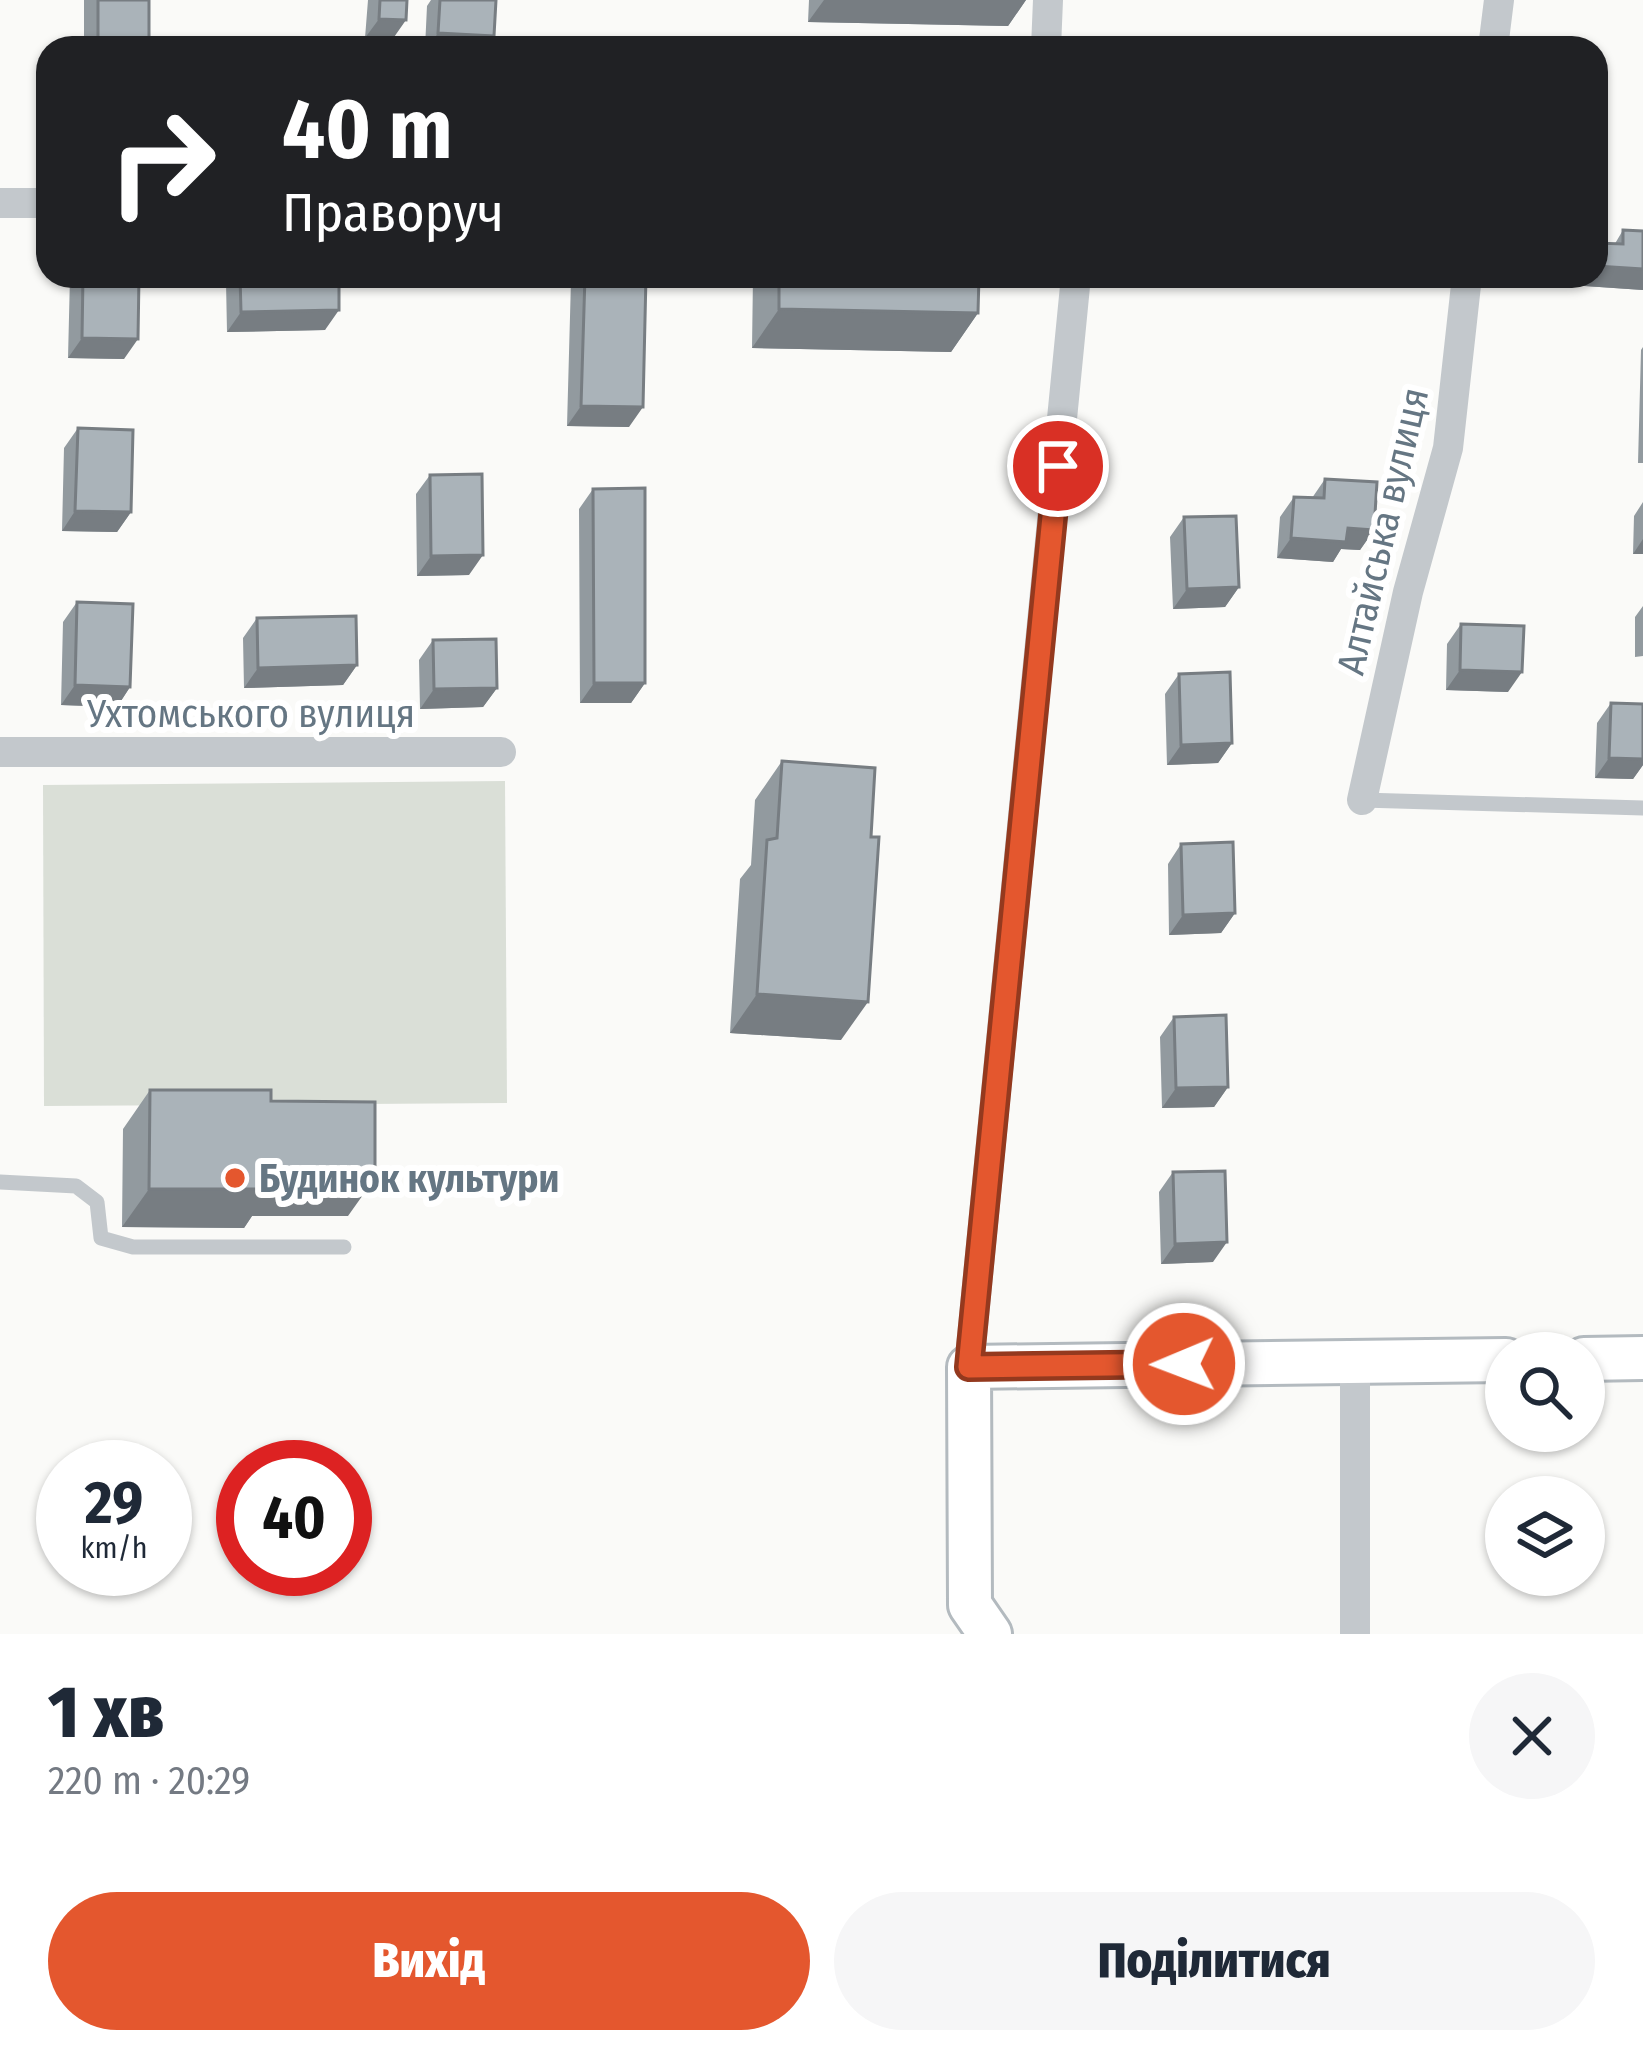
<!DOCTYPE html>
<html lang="uk">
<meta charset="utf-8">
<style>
body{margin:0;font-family:"Fira Sans Condensed",sans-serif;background:#f6f6f7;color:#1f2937;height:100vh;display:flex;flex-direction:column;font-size:45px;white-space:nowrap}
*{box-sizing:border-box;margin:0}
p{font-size:39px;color:#747a83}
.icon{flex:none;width:66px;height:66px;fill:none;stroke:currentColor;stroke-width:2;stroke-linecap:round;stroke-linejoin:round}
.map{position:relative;height:1634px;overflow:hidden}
.sheet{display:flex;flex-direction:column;background:#fff;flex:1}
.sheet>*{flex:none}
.hud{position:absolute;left:36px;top:36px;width:1572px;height:252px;border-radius:36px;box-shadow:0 3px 9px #0004;background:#202124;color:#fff;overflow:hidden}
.controls{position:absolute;left:1485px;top:1332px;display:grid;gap:24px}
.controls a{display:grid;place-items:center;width:120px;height:120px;border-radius:50%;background:#fff;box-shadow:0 3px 9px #0004;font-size:60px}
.speed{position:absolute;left:36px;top:1440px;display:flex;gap:24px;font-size:60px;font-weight:700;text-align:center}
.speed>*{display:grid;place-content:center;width:156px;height:156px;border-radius:50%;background:#fff;box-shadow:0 3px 9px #0004;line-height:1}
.speed small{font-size:30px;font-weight:400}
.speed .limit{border:18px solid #d22;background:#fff;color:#111}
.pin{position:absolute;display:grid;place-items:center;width:102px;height:102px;color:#fff;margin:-51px;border:6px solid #fff;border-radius:50%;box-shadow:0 3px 12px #0007}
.me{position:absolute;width:132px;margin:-66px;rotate:269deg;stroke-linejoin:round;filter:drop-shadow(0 0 9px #0008)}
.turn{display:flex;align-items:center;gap:42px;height:252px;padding:0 48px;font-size:54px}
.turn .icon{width:156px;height:156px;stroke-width:2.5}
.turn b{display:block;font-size:84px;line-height:102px}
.round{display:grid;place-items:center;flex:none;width:126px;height:126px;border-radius:63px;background:#f6f6f7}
.summary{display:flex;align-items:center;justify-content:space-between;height:204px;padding:0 48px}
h1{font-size:72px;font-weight:800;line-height:90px}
.button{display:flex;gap:24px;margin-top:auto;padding:24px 48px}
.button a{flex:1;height:138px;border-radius:72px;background:#e4572e;color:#fff;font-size:48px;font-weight:800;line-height:138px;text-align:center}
.button a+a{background:#f6f6f7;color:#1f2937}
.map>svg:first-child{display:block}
.green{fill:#dadfd7}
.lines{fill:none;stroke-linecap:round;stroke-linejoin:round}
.secondary-casing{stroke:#b3babf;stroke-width:48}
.lane{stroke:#c3c8cc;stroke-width:15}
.street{stroke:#c3c8cc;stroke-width:30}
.secondary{stroke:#fff;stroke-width:42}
.wall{fill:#929a9f}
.shaded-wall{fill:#777d82}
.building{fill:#aab3b9;stroke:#777d82;stroke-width:3}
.route-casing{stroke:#94391e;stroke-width:30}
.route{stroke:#e4572e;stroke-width:21}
.poi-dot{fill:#e4572e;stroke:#fff;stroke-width:4.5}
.labels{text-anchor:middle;stroke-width:12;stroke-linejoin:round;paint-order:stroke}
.street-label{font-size:39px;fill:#657683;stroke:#fff}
.poi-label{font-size:39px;font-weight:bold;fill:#657683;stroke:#fff;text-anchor:start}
</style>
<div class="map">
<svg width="1643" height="1634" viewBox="0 0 1643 1634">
<rect width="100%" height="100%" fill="#fafaf8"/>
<path class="green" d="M505,781L507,1103L44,1106L43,785Z"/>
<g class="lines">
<defs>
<path id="secondary" d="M1584,1359L1643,1358
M990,1634L970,1605L969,1367L1506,1360"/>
</defs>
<use href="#secondary" class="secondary-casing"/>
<path class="lane" d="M1362,800L1643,808
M0,1182L76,1186L97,1202L101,1238L133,1247H344"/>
<path class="street" d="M1046,48L1048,0
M1493,48L1499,0
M0,203H48
M0,752H501
M1362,800L1408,592L1448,448L1467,276
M1355,1362V1634
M969,1367L1076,276"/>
<use href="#secondary" class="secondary"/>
</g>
<path class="wall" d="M84,0H149V48H84Z
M368,0H407L392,40L365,38Z
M431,0H496L494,36L485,48H425L427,6Z
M809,0H1026L1008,26L808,22Z
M1623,230L1643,231V290L1570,285V276H1596Z
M70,276H139L124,359L68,358Z
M230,276H339L325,330L227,332L226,282Z
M574,276H646L629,427L567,426L571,280Z
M753,276H979L978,313L951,352L752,348Z
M1643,347V463H1638L1641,350Z
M78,428L131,512L117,532L62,531L64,448Z
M430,475L469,575L417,576L416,494Z
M1325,479L1374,530L1360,550L1341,549L1333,562L1277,558L1280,517L1294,497L1312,498Z
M593,489L645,683L631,703H580L579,509Z
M1643,502V554H1633L1634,516Z
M1184,517L1239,587L1225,607L1173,609L1170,537Z
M77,602L130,687L117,707L61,705L63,622Z
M1643,606V656L1635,657V617Z
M257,618L357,665L343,685L244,688L243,638Z
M1461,624L1508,692L1446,690L1447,644Z
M433,640L497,688L483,707L420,709L419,660Z
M1179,674L1232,743L1218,763L1167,765L1165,694Z
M1611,703L1643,704V765L1633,779L1595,778L1597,723Z
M782,761L871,837L841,1040L730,1033L740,879L751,865L755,800Z
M1181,844L1235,913L1221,933L1169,935L1168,864Z
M1174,1017L1228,1087L1214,1107L1162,1108L1160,1037Z
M150,1090L271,1101L348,1216H252L244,1228L122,1227L123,1129Z
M1173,1172L1213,1262L1161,1264L1159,1192Z"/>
<path class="shaded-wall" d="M824,0H1026L1008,26L808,22Z
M379,19L406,20L392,40L365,38Z
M438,33L494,36L485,48H428Z
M1596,266L1643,269V290L1570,285L1576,276H1596Z
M779,309L978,313L951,352L752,348Z
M339,310L325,330L227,332L241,312Z
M82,338L138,339L124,359L68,358Z
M581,406L643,407L629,427L567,426Z
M75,511L131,512L117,532L62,531Z
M1348,528L1374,530L1360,550L1341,549L1333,562L1277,558L1291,538Z
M1643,539V554H1633Z
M483,555L469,575L417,576L431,556Z
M1239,587L1225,607L1173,609L1187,589Z
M357,665L343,685L244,688L258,668Z
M1460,670L1522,672L1508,692L1446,690Z
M594,683H645L631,703H580Z
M75,685L130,687L117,707L61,705Z
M497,688L483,707L420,709L434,689Z
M1232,743L1218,763L1167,765L1181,745Z
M1609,758L1643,759V765L1633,779L1595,778Z
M1235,913L1221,933L1169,935L1183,915Z
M757,994L868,1002L841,1040L730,1033Z
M1228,1087L1214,1107L1162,1108L1176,1088Z
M271,1178H375L348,1216H252L244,1228L122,1227L149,1189Z
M1227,1242L1213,1262L1161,1264L1175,1244Z"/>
<path class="building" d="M98,0H149V48H98Z
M380,0H407L406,20L379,19Z
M440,0H496L494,36L438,33Z
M1623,230L1643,231V269L1596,266V243L1623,244Z
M83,276H139L138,339L82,338Z
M240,276H339V310L241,312Z
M585,276H646L643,407L581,406Z
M779,276H979L978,313L779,309Z
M78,428L133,430L131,512L75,511Z
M482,474L483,555L431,556L430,475Z
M1325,479L1377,482L1374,530L1348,528L1346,542L1291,538L1294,497L1324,498Z
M645,488V683H594L593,489Z
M1236,516L1239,587L1187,589L1184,517Z
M77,602L133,604L130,687L75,685Z
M356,616L357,665L258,668L257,618Z
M1461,624L1524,626L1522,672L1460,670Z
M496,639L497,688L434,689L433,640Z
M1230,672L1232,743L1181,745L1179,674Z
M1611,703L1643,704V759L1609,758Z
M782,761L875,768L871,837H879L868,1002L757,994L767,840L777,838Z
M1233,842L1235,913L1183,915L1181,844Z
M1226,1015L1228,1087L1176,1088L1174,1017Z
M150,1090H271V1101L375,1102V1178H271V1189H149Z
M1225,1171L1227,1242L1175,1244L1173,1172Z"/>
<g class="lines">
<defs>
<path id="route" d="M1058,466L969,1367L1184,1364"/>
</defs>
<use href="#route" class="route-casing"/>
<use href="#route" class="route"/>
</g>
<circle class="poi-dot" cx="235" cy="1178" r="12"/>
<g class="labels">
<g class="street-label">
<text transform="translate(1382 531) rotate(-77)" y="14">Алтайська вулиця</text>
<text x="251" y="727">Ухтомського вулиця</text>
</g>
<g class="poi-label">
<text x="259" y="1192">Будинок культури</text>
</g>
</g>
</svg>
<div class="controls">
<a><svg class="icon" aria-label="search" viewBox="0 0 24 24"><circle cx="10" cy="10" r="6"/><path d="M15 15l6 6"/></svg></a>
<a><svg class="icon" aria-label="layers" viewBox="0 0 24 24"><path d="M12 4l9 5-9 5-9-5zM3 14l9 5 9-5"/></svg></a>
</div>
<div class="speed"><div>29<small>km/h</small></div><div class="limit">40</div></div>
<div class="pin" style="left:1058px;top:466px;background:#d93025"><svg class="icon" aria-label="arrive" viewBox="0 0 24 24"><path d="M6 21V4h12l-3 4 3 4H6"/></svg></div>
<svg class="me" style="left:1184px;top:1364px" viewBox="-20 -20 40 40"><circle r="17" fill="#e4572e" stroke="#fff" stroke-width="3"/><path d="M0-11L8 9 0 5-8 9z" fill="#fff"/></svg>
<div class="hud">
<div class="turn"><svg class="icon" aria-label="right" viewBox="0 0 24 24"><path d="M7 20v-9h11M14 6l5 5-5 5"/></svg><div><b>40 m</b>Праворуч</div></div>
</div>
</div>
<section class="sheet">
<div class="summary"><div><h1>1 хв</h1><p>220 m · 20:29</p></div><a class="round"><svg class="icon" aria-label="close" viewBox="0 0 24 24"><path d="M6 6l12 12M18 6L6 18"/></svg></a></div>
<div class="button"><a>Вихід</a><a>Поділитися</a></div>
</section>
